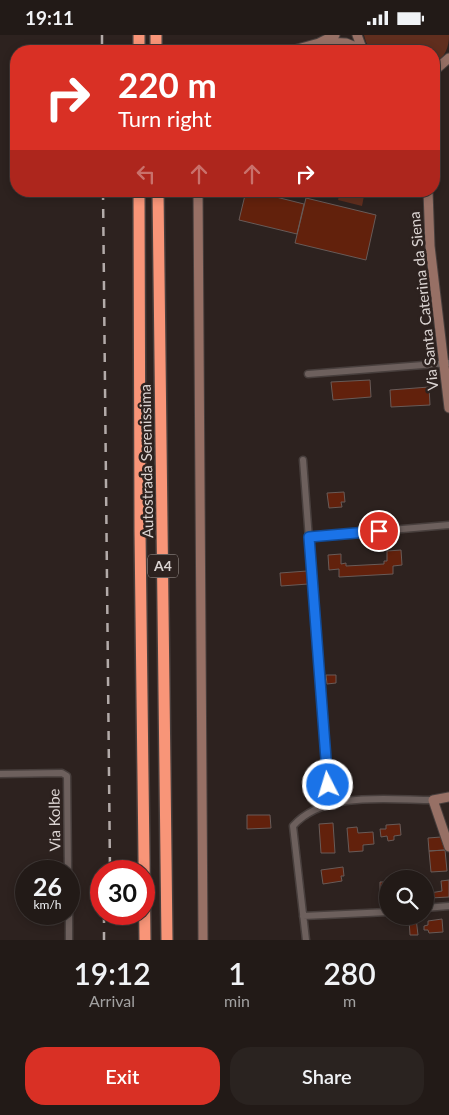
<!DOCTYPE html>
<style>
body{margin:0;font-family:Lato,sans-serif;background:#2a2320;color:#f1f3f6;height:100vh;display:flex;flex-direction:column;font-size:19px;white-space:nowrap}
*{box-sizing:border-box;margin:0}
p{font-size:16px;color:#a2a1a1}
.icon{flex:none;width:28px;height:28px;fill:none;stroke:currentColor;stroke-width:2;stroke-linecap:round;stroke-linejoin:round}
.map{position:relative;height:905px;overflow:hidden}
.side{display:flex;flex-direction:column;background:#221a17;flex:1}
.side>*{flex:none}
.banner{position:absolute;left:10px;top:10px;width:430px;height:152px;border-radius:20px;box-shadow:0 2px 8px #0003,0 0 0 1px #3f3836;background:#d93025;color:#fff;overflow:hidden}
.buttons{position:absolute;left:379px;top:835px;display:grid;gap:10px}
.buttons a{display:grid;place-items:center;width:55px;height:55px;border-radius:50%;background:#221a17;box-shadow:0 2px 8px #0003,0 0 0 1px #3f3836;font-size:25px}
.speed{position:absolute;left:15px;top:825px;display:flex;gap:10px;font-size:25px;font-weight:700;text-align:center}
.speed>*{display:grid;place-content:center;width:65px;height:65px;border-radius:50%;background:#221a17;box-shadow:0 2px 8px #0003,0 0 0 1px #3f3836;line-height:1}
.speed small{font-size:12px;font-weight:400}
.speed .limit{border:8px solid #d22;background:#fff;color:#111}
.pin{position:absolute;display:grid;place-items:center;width:42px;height:42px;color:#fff;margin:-21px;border:2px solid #fff;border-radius:50%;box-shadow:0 1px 5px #0007}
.me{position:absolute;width:55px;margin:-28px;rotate:355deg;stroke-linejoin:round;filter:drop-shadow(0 0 4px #0008)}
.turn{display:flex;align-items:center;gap:18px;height:105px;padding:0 25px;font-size:22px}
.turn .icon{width:65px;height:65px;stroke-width:2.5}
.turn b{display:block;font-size:35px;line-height:42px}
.lanes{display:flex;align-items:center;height:48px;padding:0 25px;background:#0003;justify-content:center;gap:25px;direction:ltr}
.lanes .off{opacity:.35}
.eta{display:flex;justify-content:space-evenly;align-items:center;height:85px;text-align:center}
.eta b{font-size:30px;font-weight:600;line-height:35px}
.cta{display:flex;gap:10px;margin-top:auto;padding:10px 25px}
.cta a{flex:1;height:58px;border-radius:20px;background:#d93025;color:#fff;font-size:20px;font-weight:600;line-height:58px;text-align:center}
.cta a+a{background:#2a2320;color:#f1f3f6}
.status{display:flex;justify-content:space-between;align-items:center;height:35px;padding:0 25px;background:#221a17;direction:ltr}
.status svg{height:14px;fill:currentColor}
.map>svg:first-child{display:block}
.green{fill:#602e1e}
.building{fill:#62210c;stroke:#685b58}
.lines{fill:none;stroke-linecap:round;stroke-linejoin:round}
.street-casing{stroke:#483f3d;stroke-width:9}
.secondary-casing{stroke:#483f3d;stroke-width:11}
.highway-casing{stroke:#483f3d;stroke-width:14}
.street{stroke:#6d605d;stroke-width:6}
.secondary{stroke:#977065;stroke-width:9}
.highway{stroke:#f89578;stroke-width:11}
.rail{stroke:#b3aba9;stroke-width:2.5;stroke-dasharray:9 9;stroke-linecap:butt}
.route-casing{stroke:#114b97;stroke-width:12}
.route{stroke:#1a73e8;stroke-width:9}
.labels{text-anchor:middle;stroke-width:5;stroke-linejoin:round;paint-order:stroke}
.shield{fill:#2d221f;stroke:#a79f9c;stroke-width:1}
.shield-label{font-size:14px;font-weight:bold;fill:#dbd4d2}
.street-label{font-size:15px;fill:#dbd4d2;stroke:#2d221f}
</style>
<div class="status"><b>19:11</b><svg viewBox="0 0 49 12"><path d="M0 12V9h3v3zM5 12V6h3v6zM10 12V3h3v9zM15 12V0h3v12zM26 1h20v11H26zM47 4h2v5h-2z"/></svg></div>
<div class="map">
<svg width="449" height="905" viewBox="0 0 449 905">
<rect width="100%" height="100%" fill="#2d221f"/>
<path class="green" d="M364,0H449C449,13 445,22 434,29V16H371L366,7Z
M340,156H365L362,171L338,165Z"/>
<path class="building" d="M246,156H252L304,169L297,199L239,185Z
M306,163L376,180L366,225L295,208Z
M370,345L371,362L333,365L331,347Z
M429,352L430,370L391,372L390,355Z
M344,457L345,467H341L342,472L329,473L327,458Z
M401,515L402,530L393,531V539L339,542V534L329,535L328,520L341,519V529L346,528V531L384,529V526H387V516Z
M307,536L308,549L281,551L280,538Z
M326,640H336V648L327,649Z
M247,780H270L271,793L247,794Z
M333,788L335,818H321L319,789Z
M400,789L401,800L394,801V805L388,806L387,801L381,802L380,794H386V790Z
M357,792L358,798L373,797L374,809L363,810V816L349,817L347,793Z
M441,802L445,815L429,816L428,803Z
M445,815L447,836L431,837L429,816Z
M343,832L344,841H341L342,846L323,849L321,835Z
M449,845V862L430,863V858L442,856L441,846Z
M380,847H387V856H380Z
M416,883L418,900H410L409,884Z
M442,884L443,897L429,898L428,895H424V891L428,890V886Z"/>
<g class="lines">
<defs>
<path id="street" d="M414,156L428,159
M308,339L449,328
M303,425L329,769
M309,502L449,490
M0,739L62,738L67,741L68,836
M425,873L449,871
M69,879V905
M303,881L388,877
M306,905L293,791C324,755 391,765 433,765"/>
<path id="secondary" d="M357,0L363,16
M324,7L346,8L363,15
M290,16L319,8L335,0
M434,36L449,23
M198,156L203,905
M428,156L430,211L449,373
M449,762L433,765L449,812"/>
<path id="highway" d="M139,0V16
M156,0V16
M139,156L140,497L145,905
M158,156L167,905"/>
</defs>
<use href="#street" class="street-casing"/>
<use href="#secondary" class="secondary-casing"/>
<use href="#highway" class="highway-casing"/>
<use href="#street" class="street"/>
<use href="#secondary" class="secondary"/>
<use href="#highway" class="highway"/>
<path class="rail" d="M102,0V16
M103,156L110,836
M104,879V905"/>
</g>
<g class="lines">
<defs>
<path id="route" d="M328,750L309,502L379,496"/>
</defs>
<use href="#route" class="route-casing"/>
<use href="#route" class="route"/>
</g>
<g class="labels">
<rect class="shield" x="148" y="519.5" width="30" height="23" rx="4"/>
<g class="shield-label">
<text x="163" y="536">A4</text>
</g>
<g class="street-label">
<text transform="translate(424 266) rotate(-96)" y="5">Via Santa Caterina da Siena</text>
<text transform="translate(147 426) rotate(-91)" y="5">Autostrada Serenissima</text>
<text transform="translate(55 785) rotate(-91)" y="5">Via Kolbe</text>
</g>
</g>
</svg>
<div class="buttons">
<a><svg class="icon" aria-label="search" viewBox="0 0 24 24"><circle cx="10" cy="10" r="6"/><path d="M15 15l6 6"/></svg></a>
</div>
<div class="speed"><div>26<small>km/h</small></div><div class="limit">30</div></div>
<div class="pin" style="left:379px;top:496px;background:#d93025"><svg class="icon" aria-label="arrive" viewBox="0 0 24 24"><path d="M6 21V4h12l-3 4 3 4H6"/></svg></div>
<svg class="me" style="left:328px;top:750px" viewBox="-20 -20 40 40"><circle r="17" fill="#1a73e8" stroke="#fff" stroke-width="3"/><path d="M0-11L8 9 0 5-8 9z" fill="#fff"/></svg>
<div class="banner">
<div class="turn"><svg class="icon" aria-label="right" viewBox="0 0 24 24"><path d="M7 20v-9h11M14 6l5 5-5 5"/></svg><div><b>220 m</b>Turn right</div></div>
<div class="lanes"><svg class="icon off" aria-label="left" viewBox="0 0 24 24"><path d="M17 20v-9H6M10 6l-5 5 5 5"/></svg><svg class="icon off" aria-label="ahead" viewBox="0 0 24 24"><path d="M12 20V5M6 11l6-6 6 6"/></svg><svg class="icon off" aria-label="ahead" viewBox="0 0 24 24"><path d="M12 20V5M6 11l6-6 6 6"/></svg><svg class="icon" aria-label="right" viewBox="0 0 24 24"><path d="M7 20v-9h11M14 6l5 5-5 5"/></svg></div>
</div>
</div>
<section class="side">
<div class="eta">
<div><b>19:12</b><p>Arrival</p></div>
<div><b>1</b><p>min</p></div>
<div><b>280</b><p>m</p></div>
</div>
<div class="cta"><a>Exit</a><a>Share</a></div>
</section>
